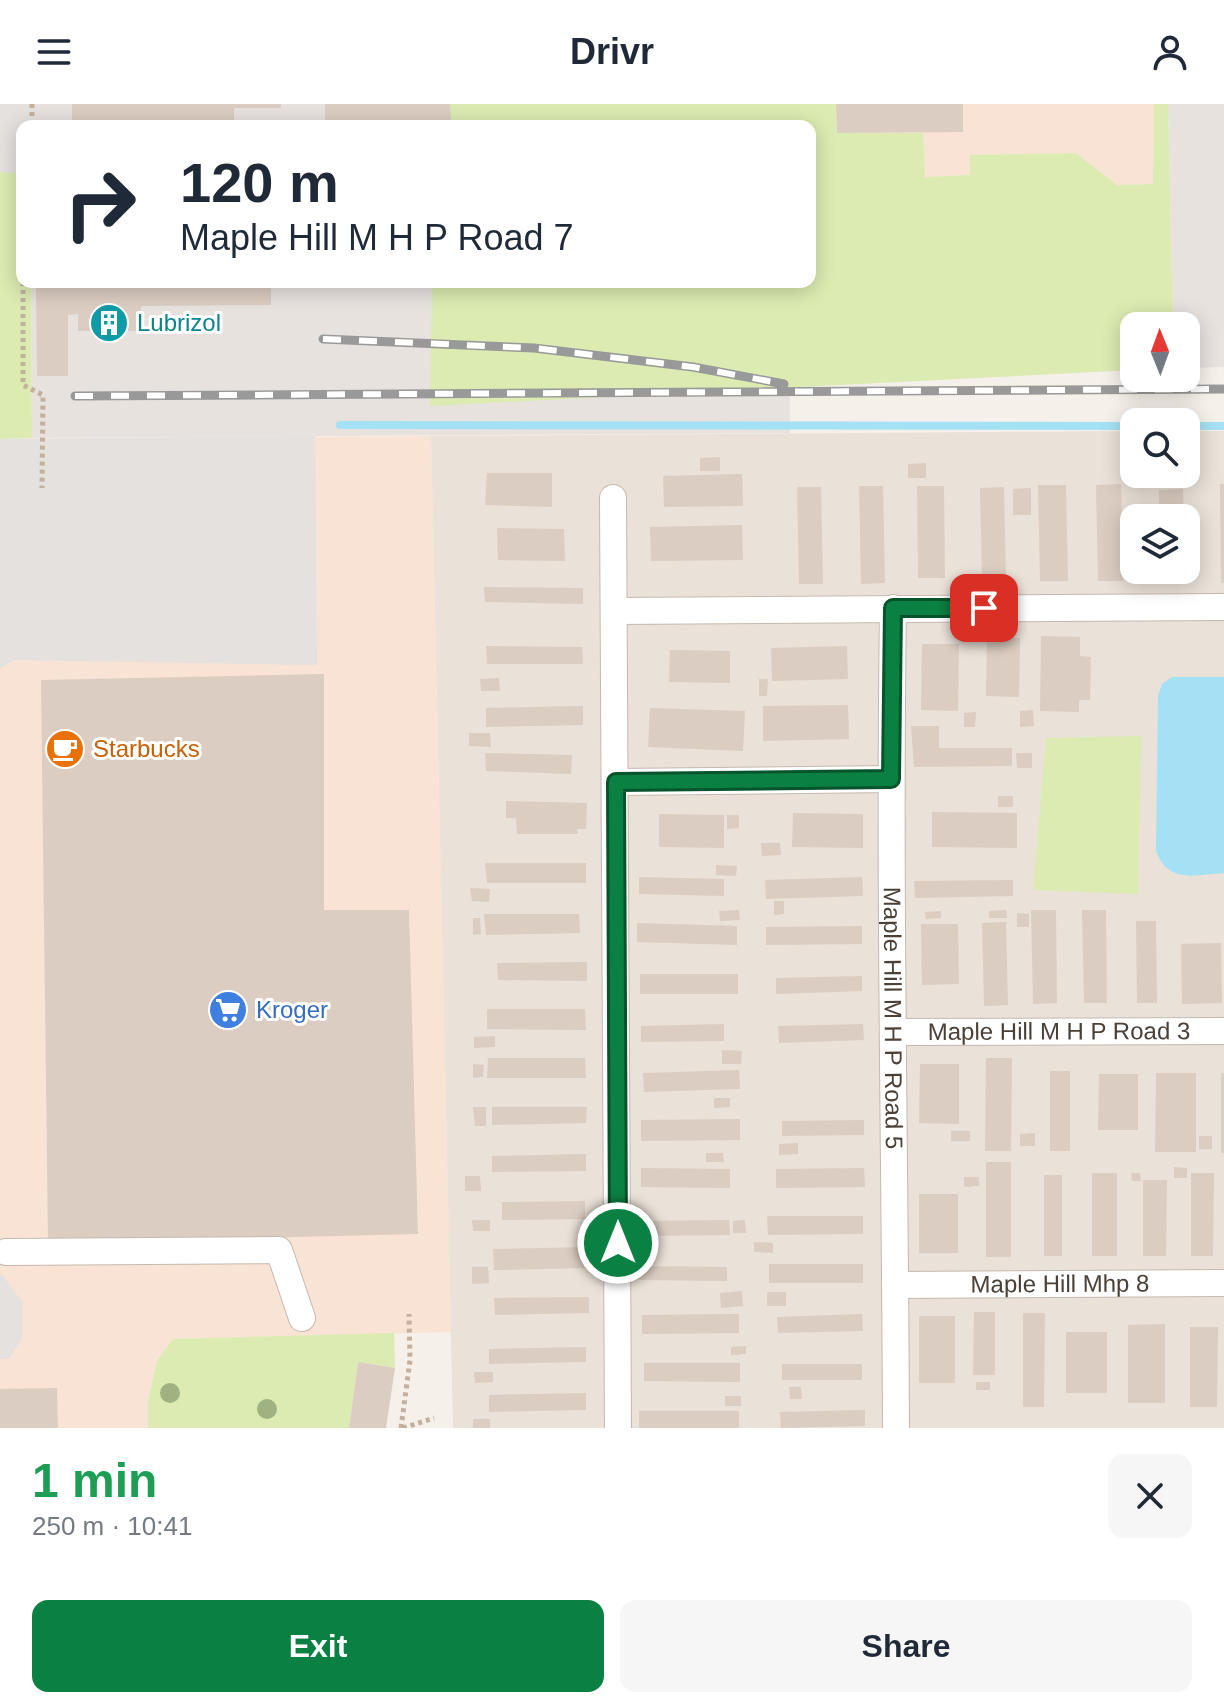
<!DOCTYPE html>
<meta charset="utf-8">
<style>
body{margin:0;font-family:Arial,sans-serif;background:#f6f6f7;color:#1f2937;height:100vh;display:flex;flex-direction:column;font-size:30px;white-space:nowrap}
*{box-sizing:border-box;margin:0}
p{font-size:26px;color:#747a83}
.icon{flex:none;width:44px;height:44px;fill:none;stroke:currentColor;stroke-width:2;stroke-linecap:round;stroke-linejoin:round}
.map{position:relative;height:1324px;overflow:hidden}
.sheet{display:flex;flex-direction:column;background:#fff;flex:1}
.sheet>*{flex:none}
.top-card{position:absolute;left:16px;top:16px;width:800px;height:168px;border-radius:16px;box-shadow:0 4px 20px #0003;background:#fff;color:#1f2937;overflow:hidden}
.needle{width:52px;rotate:359deg}
.controls{position:absolute;left:1120px;top:208px;display:grid;gap:16px}
.controls a{display:grid;place-items:center;width:80px;height:80px;border-radius:16px;background:#fff;box-shadow:0 4px 20px #0003;font-size:40px}
.pin{position:absolute;display:grid;place-items:center;width:68px;height:68px;color:#fff;margin:-34px;border-radius:16px;box-shadow:0 4px 12px #0006}
.me{position:absolute;width:88px;margin:-44px;rotate:0deg;stroke-linejoin:round;filter:drop-shadow(0 0 6px #0008)}
.turn{display:flex;align-items:center;gap:28px;height:168px;padding:0 32px;font-size:36px}
.turn .icon{width:104px;height:104px;stroke-width:2.5}
.turn b{display:block;font-size:56px;line-height:68px}
.round{display:grid;place-items:center;flex:none;width:84px;height:84px;border-radius:16px;background:#f6f6f7}
.headline{display:flex;align-items:center;justify-content:space-between;height:136px;padding:0 32px}
h1{font-size:48px;font-weight:700;line-height:60px;color:#1e9e55}
.button{display:flex;gap:16px;margin-top:auto;padding:16px 32px}
.button a{flex:1;height:92px;border-radius:16px;background:#0b8043;color:#fff;font-size:32px;font-weight:700;line-height:92px;text-align:center}
.button a+a{background:#f6f6f7;color:#1f2937}
header{display:flex;justify-content:space-between;align-items:center;height:104px;padding:0 32px;background:#fff;font-size:36px;font-weight:700}
.map>svg:first-child{display:block}
.residential{fill:#eae1d8;fill-rule:evenodd}
.commercial{fill:#f8e3d5}
.industrial{fill:#e8e2df}
.green{fill:#dbebb2}
.parking{fill:#e4e1df}
.water{fill:#a5e1f4}
.lines{fill:none;stroke-linecap:round;stroke-linejoin:round}
.stream{stroke:#a5e1f4;stroke-width:8}
.building{fill:#dbcdc2}
.minor-casing{stroke:#c5b9af;stroke-width:28}
.path{stroke:#c4b09d;stroke-width:5;stroke-dasharray:4 4;stroke-linecap:butt}
.minor{stroke:#fff;stroke-width:26}
.rail-casing{stroke:#999;stroke-width:9}
.rail{stroke:#fff;stroke-width:6;stroke-dasharray:18;stroke-linecap:butt}
.tree{fill:#9fb27f}
.route-casing{stroke:#07532c;stroke-width:20}
.route{stroke:#0b8043;stroke-width:14}
.labels{text-anchor:middle;stroke-width:6;stroke-linejoin:round;paint-order:stroke}
.culture-label{font-size:24px;fill:#0d838f;stroke:#fff;text-anchor:start}
.food-label{font-size:24px;fill:#c56008;stroke:#fff;text-anchor:start}
.shop-label{font-size:24px;fill:#366cbe;stroke:#fff;text-anchor:start}
.street-label{font-size:24px;fill:#4a4038;stroke:#fff}
</style>
<header><svg class="icon" aria-label="menu" viewBox="0 0 24 24"><path d="M4 6h16M4 12h16M4 18h16"/></svg>Drivr<svg class="icon" aria-label="person" viewBox="0 0 24 24"><circle cx="12" cy="8" r="4"/><path d="M4 21q1-7 8-7t8 7"/></svg></header>
<div class="map">
<svg width="1224" height="1324" viewBox="0 0 1224 1324">
<rect width="100%" height="100%" fill="#f6f0ea"/>
<path class="residential" d="M1134,327V370H1186V327H1224V1324H453L431,332ZM1134,414H1186V466H1134Z"/>
<path class="commercial" d="M836,0H1154L1153,80L1116,81L1076,49L971,51L970,71L924,73L837,29Z
M431,332L451,1228L173,1235L157,1257L148,1297V1324H0V335Z"/>
<path class="industrial" d="M0,0H788V22H22V69H0Z
M1168,0H1224V263L1186,264V222H1173Z
M31,178H789L790,329L32,334Z"/>
<path class="green" d="M434,0H836L837,29H923L925,73L970,71V51L1076,49L1117,81L1153,80L1154,0H1168L1173,222H1134V266L430,302L432,178H810V22H434Z
M0,68L22,69V178H31L32,334L0,335Z
M1141,632L1138,790L1033,786L1046,634Z
M394,1229L395,1264L358,1258L349,1324H148V1297L157,1257L173,1235Z"/>
<path class="parking" d="M0,0H30V22H22V69L0,68Z
M315,332L317,561L14,556L0,565V335Z
M0,1168L23,1199L22,1234L9,1255H0Z"/>
<path class="water" d="M1172,573H1224V769C1195,771 1168,780 1156,747L1158,592L1162,580Z"/>
<g class="lines">
<path class="stream" d="M340,321L1134,322
M1186,322H1224"/>
</g>
<path class="building" d="M72,0H281V4H234V22H72Z
M325,0H450L451,16L325,20Z
M836,0H963V28L837,29Z
M36,178H271V201L141,202L140,227H78V210L68,211V272H37Z
M720,353V367H700V354Z
M926,359V374H908V360Z
M487,369H552V403L485,401Z
M742,370L743,402L664,403L663,372Z
M1145,370H1156L1157,384H1145Z
M1121,380L1123,477H1098L1096,381Z
M1220,380H1224V479H1221Z
M1038,381H1066L1068,477H1040Z
M859,382H883L885,479L861,480Z
M917,382H944L945,474H918Z
M797,383H821L823,480H799Z
M1004,383L1006,475H982L980,384Z
M1031,384V411H1013V385Z
M1183,385L1184,414H1159V386Z
M742,421L743,456L651,457L650,423Z
M497,424L564,425L565,457L498,456Z
M1160,466H1185V475H1161Z
M484,483L583,484V500L485,498Z
M1041,532L1080,533V552L1091,553L1090,596H1079V608L1040,607Z
M987,533L1020,534L1019,593L986,592Z
M922,540H959L958,607L921,606Z
M486,542L582,543L583,560H487Z
M847,542L848,575L772,577L771,544Z
M670,546L730,547V579L669,578Z
M324,570V806H409L418,1130L48,1139L41,576Z
M499,574L500,587H481L480,575Z
M759,575H768L767,592H759Z
M848,601L849,635L763,637V602Z
M583,602V621L486,623V604Z
M650,604L745,607L743,647L648,643Z
M1033,606L1034,622L1020,623V607Z
M976,608L975,623H964V609Z
M911,622H939V644H1012V662L914,663Z
M469,629H490L491,643L469,642Z
M485,649L572,651L571,670L486,667Z
M1016,649H1032V664H1017Z
M998,692H1013V703H998Z
M506,697L587,699L586,725H577L578,730H517L516,714H506Z
M932,708L1017,709V744L932,743Z
M793,709L863,710V744L792,743Z
M659,710L724,711V744L659,743Z
M727,711H739V724L727,725Z
M761,739H780L781,751L762,752Z
M485,759H586V779H487Z
M716,761L737,762L736,772L716,771Z
M639,773L724,775V792L639,790Z
M862,773L863,792L766,795L765,776Z
M1013,776V792L915,794L914,777Z
M470,784L490,785L489,798L472,797Z
M774,797H784V810L774,811Z
M739,806L740,816L720,817L719,807Z
M1006,806L1007,814H989V807Z
M1031,806H1056L1057,899L1033,900Z
M1082,806H1106L1107,899H1084Z
M941,807V814L926,815L925,808Z
M1017,809L1029,810V823H1017Z
M484,810H579L580,829L486,831Z
M473,814H480L481,830L473,831Z
M1136,817H1156L1157,899H1137Z
M1006,818L1008,901L984,902L982,819Z
M637,819L737,822V841L637,838Z
M921,820H958L959,880L922,881Z
M862,822V840L766,841V823Z
M1221,839L1222,899L1182,900L1181,840Z
M587,858V877L498,876L497,859Z
M640,870H738V890H640Z
M862,872V887L776,890V874Z
M487,905H585L586,926L487,925Z
M724,920V937L641,938V922Z
M863,920L864,936L779,939L778,922Z
M495,932V943L474,944V933Z
M722,946L742,947L741,960H722Z
M488,954H585L586,974H487Z
M986,954H1012L1011,1047H985Z
M473,960L484,961L483,973L473,974Z
M920,960H959V1020L919,1019Z
M739,966L740,985L644,988L643,969Z
M1050,967H1070V1047H1050Z
M1156,969H1196V1048H1155Z
M1221,969H1224V1049H1221Z
M1099,970H1138V1026H1098Z
M714,994H730V1003L714,1004Z
M473,1003H486V1022H475Z
M492,1003H587L586,1019L492,1021Z
M740,1015V1036L641,1037V1016Z
M864,1016V1031L782,1032V1017Z
M951,1027H970V1037H951Z
M1035,1029V1042H1020V1030Z
M1199,1032H1212V1045H1199Z
M798,1039V1050L779,1051V1040Z
M706,1049H723L724,1058H706Z
M586,1050V1067L492,1068V1052Z
M986,1058H1011V1153H986Z
M1174,1063L1187,1064V1074H1174Z
M641,1064L730,1065V1084L641,1083Z
M864,1064L865,1083L776,1084V1065Z
M1092,1069H1117V1152H1092Z
M1131,1069H1140L1141,1077H1132Z
M1191,1069H1214L1213,1152H1191Z
M1044,1071H1062V1152H1044Z
M465,1072H480L481,1087H465Z
M964,1073H979V1082L964,1083Z
M1143,1076H1167L1166,1152H1143Z
M919,1090H958V1149H919Z
M585,1097V1115L502,1116V1098Z
M767,1112H863V1130L768,1131Z
M472,1116H490V1127H473Z
M729,1116L730,1131L639,1132V1117Z
M745,1116L746,1129H733V1117Z
M754,1138L773,1139V1149L754,1148Z
M587,1143V1164L494,1166L493,1145Z
M769,1160H863V1179H769Z
M638,1162L727,1163V1177L638,1176Z
M472,1163H488L489,1179L472,1180Z
M742,1187L743,1202L721,1204L720,1189Z
M767,1188H786V1202H767Z
M589,1193V1209L495,1211L494,1194Z
M974,1208H995V1271H973Z
M1023,1209H1045L1044,1303H1023Z
M739,1210V1229L642,1230V1211Z
M862,1210L863,1227L778,1229L777,1213Z
M919,1212H955V1279H919Z
M1165,1220V1299H1128V1221Z
M1190,1223H1218L1217,1303H1190Z
M1066,1228H1107V1289H1066Z
M746,1242V1250L731,1251V1243Z
M586,1243V1258L489,1260V1245Z
M358,1258L395,1264L386,1324H349Z
M644,1259H740V1278L644,1277Z
M782,1260H862V1276H782Z
M474,1268H493V1278L475,1279Z
M976,1278H990V1286H976Z
M789,1283H801L802,1295H790Z
M57,1284L58,1324H0V1285Z
M586,1289V1306L489,1308V1291Z
M725,1292H741V1302H725Z
M865,1306V1322L781,1324L780,1308Z
M639,1307H739V1324H639Z
M473,1315H490V1324H473Z"/>
<g class="lines">
<defs>
<g id="minor">
<path d="M613,394L618,1324"/>
<path id="s1" d="M893,504C889,778 895,1051 896,1324"/>
<path d="M615,507L1224,503"/>
<path d="M616,678L891,675"/>
<path id="s2" d="M895,928L1224,927"/>
<path d="M6,1148L279,1146L302,1214"/>
<path id="s3" d="M896,1181L1224,1179"/>
</g>
</defs>
<use href="#minor" class="minor-casing"/>
<path class="path" d="M32,0V22
M23,178V281L43,291L42,384
M401,1324L410,1256L409,1210
M403,1324L434,1314"/>
<use href="#minor" class="minor"/>
<defs>
<path id="rail" d="M323,235L534,244L693,263L784,280
M75,292L1224,285"/>
</defs>
<use href="#rail" class="rail-casing"/>
<use href="#rail" class="rail"/>
</g>
<g class="tree">
<circle cx="170" cy="1289" r="10"/>
<circle cx="267" cy="1305" r="10"/>
</g>
<g class="lines">
<defs>
<path id="route" d="M618,1139L616,678L891,675L893,504H984"/>
</defs>
<use href="#route" class="route-casing"/>
<use href="#route" class="route"/>
</g>
<defs>
<symbol id="building-disc" viewBox="-11 -11 22 22"><circle r="9.5" fill="#0f9aa8" stroke="#fff"/><path d="M-4-6H4V6H1V3H-1V6H-4ZM-2.5-4.3h1.7v1.8h-1.7ZM.8-4.3h1.7v1.8H.8ZM-2.5-1h1.7V.8h-1.7ZM.8-1h1.7V.8H.8Z" fill="#fff"/></symbol>
<symbol id="cafe-disc" viewBox="-11 -11 22 22"><circle r="9.5" fill="#e8710a" stroke="#fff"/><path d="M-5.5-4.5H6V0H3Q3 3.5 0 3.5H-2.5Q-5.5 3.5-5.5 0ZM3-3.2v2h1.7v-2ZM-6 4.5H4V6H-6Z" fill="#fff"/></symbol>
<symbol id="supermarket-disc" viewBox="-11 -11 22 22"><circle r="9.5" fill="#3f7fe0" stroke="#fff"/><path d="M-6-5.5h2.5l.6 2H6L4.5 2H-2.5L-4.4-4H-6ZM-1.5 3.2a1.3 1.3 0 1 0 .1 0ZM3 3.2a1.3 1.3 0 1 0 .1 0Z" fill="#fff"/></symbol>
</defs>
<g fill-rule="evenodd">
<use href="#building-disc" x="87" y="197" width="44" height="44"/>
<use href="#cafe-disc" x="43" y="623" width="44" height="44"/>
<use href="#supermarket-disc" x="206" y="884" width="44" height="44"/>
</g>
<g class="labels">
<g class="culture-label">
<text x="137" y="227">Lubrizol</text>
</g>
<g class="food-label">
<text x="93" y="653">Starbucks</text>
</g>
<g class="shop-label">
<text x="256" y="914">Kroger</text>
</g>
<g class="street-label">
<text dy="8" stroke="none"><textPath href="#s1" startOffset="410">Maple Hill M H P Road 5</textPath></text>
<text dy="8" stroke="none"><textPath href="#s2" startOffset="164">Maple Hill M H P Road 3</textPath></text>
<text dy="8" stroke="none"><textPath href="#s3" startOffset="164">Maple Hill Mhp 8</textPath></text>
</g>
</g>
</svg>
<div class="controls">
<a><svg class="needle" viewBox="-14 -14 28 28"><path d="M0-13l5 13h-10z" fill="#e53935"/><path d="M0 13l5-13h-10z" fill="#747a83"/></svg></a>
<a><svg class="icon" aria-label="search" viewBox="0 0 24 24"><circle cx="10" cy="10" r="6"/><path d="M15 15l6 6"/></svg></a>
<a><svg class="icon" aria-label="layers" viewBox="0 0 24 24"><path d="M12 4l9 5-9 5-9-5zM3 14l9 5 9-5"/></svg></a>
</div>
<div class="pin" style="left:984px;top:504px;background:#d93025"><svg class="icon" aria-label="arrive" viewBox="0 0 24 24"><path d="M6 21V4h12l-3 4 3 4H6"/></svg></div>
<svg class="me" style="left:618px;top:1139px" viewBox="-20 -20 40 40"><circle r="17" fill="#0b8043" stroke="#fff" stroke-width="3"/><path d="M0-11L8 9 0 5-8 9z" fill="#fff"/></svg>
<div class="top-card">
<div class="turn"><svg class="icon" aria-label="right" viewBox="0 0 24 24"><path d="M7 20v-9h11M14 6l5 5-5 5"/></svg><div><b>120 m</b>Maple Hill M H P Road 7</div></div>
</div>
</div>
<section class="sheet">
<div class="headline"><div><h1>1 min</h1><p>250 m · 10:41</p></div><a class="round"><svg class="icon" aria-label="close" viewBox="0 0 24 24"><path d="M6 6l12 12M18 6L6 18"/></svg></a></div>
<div class="button"><a>Exit</a><a>Share</a></div>
</section>
